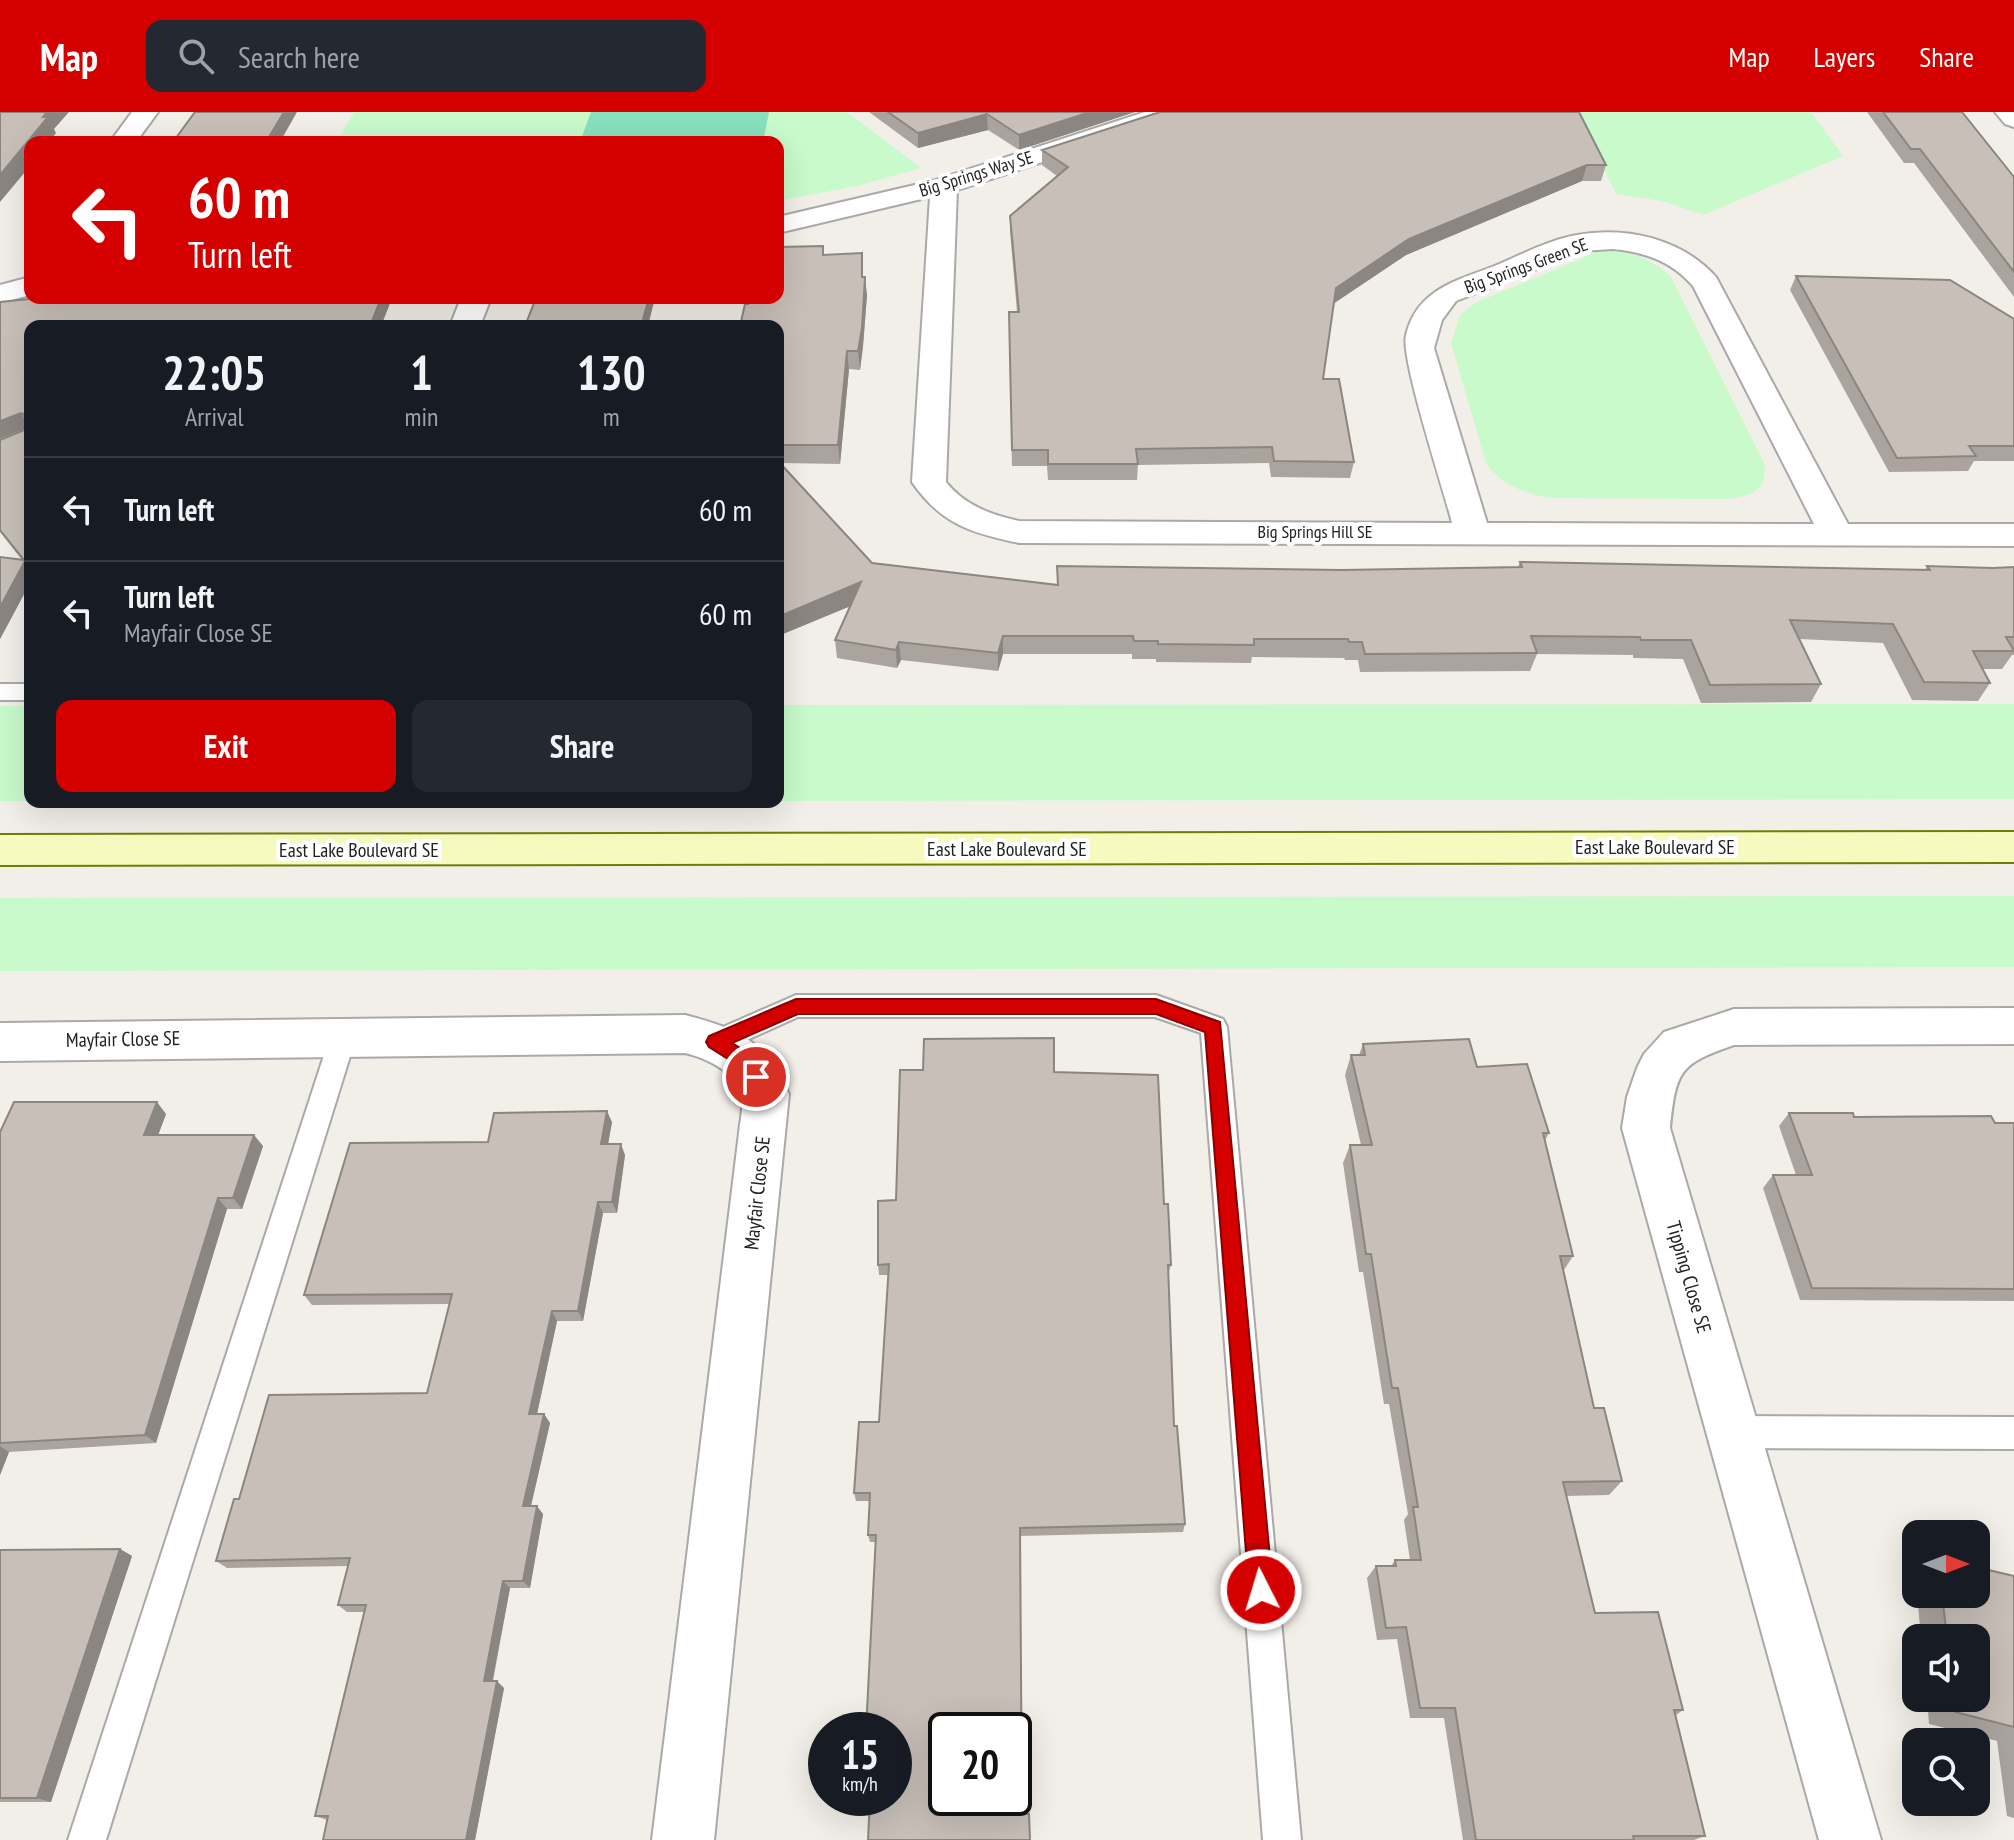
<!DOCTYPE html>
<style>
body{margin:0;font-family:"PT Sans Narrow",sans-serif;background:#242831;color:#f1f3f6;height:100vh;display:flex;flex-direction:column;font-size:30px;white-space:nowrap}
*{box-sizing:border-box;margin:0}
p{font-size:26px;color:#9ea1a6}
.icon{flex:none;width:44px;height:44px;fill:none;stroke:currentColor;stroke-width:2;stroke-linecap:round;stroke-linejoin:round}
.map{position:relative;flex:1;overflow:hidden}
.sheet{position:absolute;left:24px;top:208px;width:760px;height:488px;display:flex;flex-direction:column;background:#171b24;border-radius:16px;box-shadow:0 8px 32px #0002}
.sheet>*{flex:none}
.guide{position:absolute;left:24px;top:24px;width:760px;height:168px;border-radius:16px;box-shadow:0 8px 32px #0002;background:#d40000;color:#fff;overflow:hidden}
.needle{width:52px;rotate:90deg}
.fabs{position:absolute;left:1902px;top:1408px;display:grid;gap:16px}
.fabs a{display:grid;place-items:center;width:88px;height:88px;border-radius:16px;background:#171b24;box-shadow:0 8px 32px #0002;font-size:40px}
.speed{position:absolute;left:808px;top:1600px;display:flex;gap:16px;font-size:40px;font-weight:700;text-align:center}
.speed>*{display:grid;place-content:center;width:104px;height:104px;border-radius:50%;background:#171b24;box-shadow:0 8px 32px #0002;line-height:1}
.speed small{font-size:20px;font-weight:400}
.speed .limit{border:4px solid #111;border-radius:12px;background:#fff;color:#111}
.pin{position:absolute;display:grid;place-items:center;width:68px;height:68px;color:#fff;margin:-34px;border:4px solid #fff;border-radius:50%;box-shadow:0 2px 8px #0007}
.me{position:absolute;width:88px;margin:-44px;rotate:355deg;stroke-linejoin:round;filter:drop-shadow(0 0 6px #0008)}
.turn{display:flex;align-items:center;gap:28px;height:168px;padding:0 32px;font-size:36px}
.turn .icon{width:104px;height:104px;stroke-width:2.5}
.turn b{display:block;font-size:56px;line-height:68px}
.eta{display:flex;justify-content:space-evenly;align-items:center;height:136px;text-align:center}
.eta b{font-size:48px;font-weight:600;line-height:56px}
.button{display:flex;gap:16px;margin-top:auto;padding:16px 32px}
.button a{flex:1;height:92px;border-radius:16px;background:#d40000;color:#fff;font-size:32px;font-weight:600;line-height:92px;text-align:center}
.button a+a{background:#242831;color:#f1f3f6}
ul{padding:0;list-style:none}
li{display:flex;align-items:center;gap:24px;height:104px;padding:0 32px;border-top:2px solid #363941}
li div{flex:1}
li b{display:block;font-size:30px}
li em{font-style:normal}
header{display:flex;align-items:center;gap:48px;box-sizing:border-box;height:112px;padding:0 40px;background:#d40000;color:#fff}
header strong{font-size:38px}
nav{display:flex;gap:44px;margin-inline-start:auto;font-size:28px}
.search{width:560px;height:72px;background:#242831;display:flex;align-items:center;gap:20px;box-sizing:border-box;padding:0 28px;border-radius:16px;color:#9ea1a6;font-size:30px}
.map>svg:first-child{display:block}
.park{fill:#c8facc}
.pitch{fill:#88e0be}
.lines{fill:none;stroke-linecap:round;stroke-linejoin:round}
.service-casing{stroke:#a9a9a9;stroke-width:4}
.minor-casing{stroke:#a9a9a9;stroke-width:4}
.secondary-casing{stroke:#707d05;stroke-width:4}
.service{fill:#fff;fill-rule:evenodd}
.minor{fill:#fff;fill-rule:evenodd}
.secondary{fill:#f7fabf;fill-rule:evenodd}
.wall{fill:#aba49e}
.shaded-wall{fill:#8b8681}
.building{fill:#c7bfb8;stroke:#8b8681;stroke-width:2;fill-rule:evenodd}
.route{fill:#d40000;stroke:#8a0000;stroke-width:2}
.labels{text-anchor:middle;stroke-width:8;stroke-linejoin:round;paint-order:stroke}
.far-street-label{font-size:18px;fill:#222;stroke:#fff}
.street-label{font-size:20px;fill:#222;stroke:#fff}
</style>
<header>
<strong>Map</strong>
<div class="search"><svg class="icon" aria-label="search" viewBox="0 0 24 24"><circle cx="10" cy="10" r="6"/><path d="M15 15l6 6"/></svg>Search here</div>
<nav><a>Map</a><a>Layers</a><a>Share</a></nav>
</header>
<div class="map">
<svg width="2014" height="1728" viewBox="0 0 2014 1728">
<rect width="100%" height="100%" fill="#f2efe9"/>
<path class="park" d="M354,0H847L921,56L857,74L778,89V30H337Z
M1576,0H1811L1843,44L1703,103L1662,89L1616,82Z
M1599,139C1628,139 1651,145 1671,165L1765,353C1766,381 1751,384 1726,387L1550,386C1525,382 1500,372 1486,351L1451,231L1460,203L1475,191Z
M2014,592V687L778,689V593Z
M0,594H30V689H0Z
M2014,784V855L0,859V786Z"/>
<path class="pitch" d="M591,0H769L763,30H580Z"/>
<g class="lines">
<defs>
<path id="service" d="M0,572H30V588H0Z
M796,883H1156L1223,907L1227,915L1301,1728H1263L1201,921L1155,905H798L725,938L716,941L707,938L703,930L707,922Z
M343,914L352,917L356,925L106,1728H68L330,925L334,917Z
M1734,1304L2014,1305V1337L1734,1336L1723,1331L1718,1320L1723,1309Z"/>
<path id="minor" d="M132,0H158L136,30H110Z
M1145,0H1184L1180,5L957,78L946,370C964,393 991,403 1019,409L1452,411C1444,378 1400,246 1406,223C1417,178 1455,169 1492,155C1519,144 1548,128 1577,123C1627,114 1682,127 1716,165L1848,412H2014V434L1019,431C971,421 941,412 912,370L930,85L778,121V105L936,68ZM1612,137C1645,140 1671,149 1693,174L1814,412L1487,411L1434,236L1442,208L1456,189L1582,139Z
M1995,0H2014V15L2005,12Z
M30,165V183L0,191V173Z
M461,186H491L480,214H450Z
M2014,896V932L1734,933C1679,952 1676,959 1670,1016L1881,1728H1819L1622,1016L1627,985L1637,956L1644,942L1664,920L1734,897Z
M685,903C742,918 763,928 789,982L714,1728H652L739,1021C740,1010 743,999 742,988C741,962 707,946 685,941L0,949V911Z"/>
<path id="secondary" d="M2014,720V750L0,753V723Z"/>
</defs>
<use href="#service" class="service-casing"/>
<use href="#minor" class="minor-casing"/>
<use href="#secondary" class="secondary-casing"/>
<use href="#service" class="service"/>
<use href="#minor" class="minor"/>
<use href="#secondary" class="secondary"/>
</g>
<path class="wall" d="M869,0H1135L1019,38L988,18L918,36Z
M1867,0H1962L2014,65V185L1914,51H1904Z
M1042,38L1606,53L1601,69H1582L1406,143L1334,191L1323,267L1354,350L1350,366L1271,365L1269,351L1138,353L1137,368H1048L1047,354H1012L1009,216L1017,200L1010,119V104L1057,64L1042,53Z
M824,142L863,165L867,183L863,234L860,258L849,257L840,352L781,351L872,451L1057,473V454L1341,458L1518,455L1520,450L1925,458L1927,454L1993,456L2014,455V543H2012L2002,557H1983L1990,571L1978,589L1912,588L1883,531L1800,527L1821,572L1811,590L1701,591L1683,547L1633,546V543L1537,542L1530,559L1360,560L1358,548H1345L1344,546L1252,545L1251,551L1156,550V547H1132V542H1003L998,559L901,548L897,556L837,546L835,528L850,494L778,524V214L748,192Z
M1796,164L2014,207V349H1974L1968,359L1889,360L1790,178Z
M392,186L381,214H30V471L0,527V445L22,448L0,420V328L24,318L0,190Z
M1363,932L1477,955L1549,1021L1545,1028L1573,1144L1564,1158L1594,1296L1622,1369L1609,1383L1566,1384L1595,1501L1683,1598L1676,1603L1705,1724L1694,1728H1463L1444,1606H1410L1397,1527L1377,1528L1367,1466L1376,1454H1391L1395,1448H1410L1404,1408L1408,1402L1389,1292H1384L1363,1160H1359L1343,1051L1350,1033H1361L1345,963L1351,943H1359Z
M1054,960L1164,1092L1171,1153L1168,1163L1174,1314L1185,1412L1183,1420L1020,1424L1022,1702L1030,1728L894,1686L875,1430H870L868,1423L870,1389H856L854,1381L879,1310L888,1163H879L878,1153L896,1088Z
M1789,1001L1854,1005L2014,1011V1189L1800,1188L1763,1076L1773,1063H1796L1779,1014Z
M166,1002L158,1023L263,1034L242,1097H227L156,1331L9,1340L0,1363V1020Z
M612,1010L608,1032L625,1043L617,1101H603L583,1209H557L537,1302H544L550,1311L531,1394L543,1402L530,1476H510L493,1569L504,1576L475,1728H323L327,1708L315,1704L365,1500H347L338,1493L348,1454L227,1456L216,1449L239,1387L427,1281L449,1192L312,1193L304,1183L488,1030Z
M120,1437L132,1444L51,1690H0V1438Z
M2014,1464V1706L2007,1704L1997,1629L1929,1612L1927,1586H1976V1526H1921L1917,1482H1976Z"/>
<path class="shaded-wall" d="M47,0H69L54,17L56,21L49,30H30V54L0,90V63Z
M284,0H297L280,30H266Z
M1090,0H1135L1019,38V23Z
M987,2L988,18L918,36V21Z
M1587,53L1582,69L1406,143L1333,192L1336,176L1409,127Z
M865,165L867,183L863,234L860,258L858,239Z
M381,186H392L381,214H370Z
M649,186H655L648,214H641Z
M847,239L849,257L840,352L838,333Z
M21,301L29,315L0,327V309Z
M25,449L30,458V471L0,527V495Z
M861,470L863,489L778,524V505Z
M1003,524V542L998,559V541Z
M899,530L901,548L897,556L896,538Z
M157,990L166,1002L154,1034L144,1023Z
M607,999L612,1010L606,1043L601,1032Z
M254,1023L263,1034L242,1097L233,1086Z
M621,1032L625,1043L617,1101L612,1090Z
M218,1086L227,1097L156,1331L145,1323Z
M598,1090L603,1101L583,1209L578,1199Z
M552,1199L557,1209L535,1311L529,1302Z
M544,1302L550,1311L529,1402L523,1394Z
M0,1334L9,1340L0,1363Z
M537,1394L543,1402L530,1476L523,1469Z
M120,1437L132,1444L51,1690L37,1686Z
M503,1469L510,1476L491,1576L484,1569Z
M497,1569L504,1576L475,1728H466Z"/>
<path class="building" d="M0,0H47L43,5H48L0,63Z
M195,0H284L266,30H173Z
M888,0H1090L1019,23L987,2L918,21Z
M1160,0H1579L1606,53H1587L1409,127L1336,176L1323,267H1339L1354,350L1274,349L1272,335L1136,337L1138,352H1048V338H1012L1009,200H1019L1010,104L1068,55L1042,38Z
M1883,0H1962L2014,65V160L1920,37H1911Z
M823,134V143L862,141V165H865L862,216L858,239H847L838,333H778V214H740L745,192H748V186H778V135Z
M1796,164L1950,168L2014,207V334H1969L1976,344L1897,346Z
M39,186H381L370,214H30V455L25,449L0,495V445L24,448L0,418V328L24,318L25,303L21,301L0,309V190Z
M536,186H649L641,214H525Z
M778,349L872,451L1058,473L1057,454L1341,458L1522,455L1520,450L1930,458L1927,454L1993,456L2014,455V525H2006L2014,539H1973L1990,571L1924,570L1893,512L1790,508L1821,572L1710,573L1691,528H1641L1640,525L1531,524L1537,541L1365,542L1362,530H1349L1348,527H1254V533L1158,532V529H1134L1133,524H1003L998,541L899,530L896,538L835,528L861,470L778,505Z
M1054,926V960L1158,963L1164,1092H1168L1171,1153H1168L1174,1314H1177L1185,1412L1020,1416L1022,1702H1029L1030,1728H868L870,1686H894V1618H866L876,1423H868L870,1381H854L859,1310H879L889,1152L878,1153V1089L896,1088L900,958H923L924,927ZM946,1618H1014V1686H946Z
M1469,927L1477,955L1527,952L1549,1021H1543L1573,1144H1560L1594,1296H1604L1622,1369L1563,1370L1595,1501L1658,1500L1683,1598H1674L1705,1724H1633L1634,1728H1476L1455,1596H1420L1406,1515L1386,1516L1376,1454H1396L1395,1448H1421L1413,1395H1418L1398,1276H1392L1371,1142H1366L1350,1033H1372L1351,943H1365L1363,932Z
M14,990H157L144,1023H254L233,1086H218L145,1323L0,1331V1020Z
M607,999L601,1032H621L612,1090H598L578,1199H552L529,1302H544L523,1394H537L523,1469H503L484,1569H497L466,1728H323L328,1704H315L366,1493H338L350,1446L216,1449L234,1387H239L269,1283L427,1281L452,1182L304,1183L350,1031L488,1030L494,1001Z
M1789,1001H1853L1854,1005L1991,1004L1995,1011H2014V1177L1812,1176L1773,1063H1812Z
M120,1437L37,1686H0V1438Z
M1976,1455L2014,1464V1615L1955,1600L1954,1586H1976V1526H1947L1942,1482H1976Z"/>
<path class="route" d="M796,887H1156L1220,910L1273,1478L1269,1486L1261,1490L1252,1486L1249,1478L1205,920L1156,902H798L732,931C748,940 757,948 765,965L762,971H749L739,954L709,935L706,930L709,924Z"/>
<g class="labels">
<g class="far-street-label">
<text transform="translate(976 62) rotate(-17)" y="6">Big Springs Way SE</text>
<text transform="translate(1526 154) rotate(-20)" y="6">Big Springs Green SE</text>
<text x="1315" y="426">Big Springs Hill SE</text>
</g>
<g class="street-label">
<text x="1655" y="742">East Lake Boulevard SE</text>
<text x="1007" y="744">East Lake Boulevard SE</text>
<text x="359" y="745">East Lake Boulevard SE</text>
<text transform="translate(123 927) rotate(-1)" y="7">Mayfair Close SE</text>
<text transform="translate(757 1081) rotate(-84)" y="7">Mayfair Close SE</text>
<text transform="translate(1689 1165) rotate(74)" y="7">Tipping Close SE</text>
</g>
</g>
</svg>
<div class="fabs">
<a><svg class="needle" viewBox="-14 -14 28 28"><path d="M0-13l5 13h-10z" fill="#e53935"/><path d="M0 13l5-13h-10z" fill="#9ea1a6"/></svg></a>
<a><svg class="icon" aria-label="sound" viewBox="0 0 24 24"><path d="M4 9h4l5-4v14l-5-4H4zM17 9q2 3 0 6"/></svg></a>
<a><svg class="icon" aria-label="search" viewBox="0 0 24 24"><circle cx="10" cy="10" r="6"/><path d="M15 15l6 6"/></svg></a>
</div>
<div class="speed"><div>15<small>km/h</small></div><div class="limit">20</div></div>
<div class="pin" style="left:756px;top:965px;background:#d93025"><svg class="icon" aria-label="arrive" viewBox="0 0 24 24"><path d="M6 21V4h12l-3 4 3 4H6"/></svg></div>
<svg class="me" style="left:1261px;top:1478px" viewBox="-20 -20 40 40"><circle r="17" fill="#d40000" stroke="#fff" stroke-width="3"/><path d="M0-11L8 9 0 5-8 9z" fill="#fff"/></svg>
<div class="guide">
<div class="turn"><svg class="icon" aria-label="left" viewBox="0 0 24 24"><path d="M17 20v-9H6M10 6l-5 5 5 5"/></svg><div><b>60 m</b>Turn left</div></div>
</div>
<section class="sheet">
<div class="eta">
<div><b>22:05</b><p>Arrival</p></div>
<div><b>1</b><p>min</p></div>
<div><b>130</b><p>m</p></div>
</div>
<ul>
<li><svg class="icon" aria-label="left" viewBox="0 0 24 24"><path d="M17 20v-9H6M10 6l-5 5 5 5"/></svg><div><b>Turn left</b></div><em>60 m</em></li>
<li><svg class="icon" aria-label="left" viewBox="0 0 24 24"><path d="M17 20v-9H6M10 6l-5 5 5 5"/></svg><div><b>Turn left</b><p>Mayfair Close SE</p></div><em>60 m</em></li>
</ul>
<div class="button"><a>Exit</a><a>Share</a></div>
</section>
</div>
